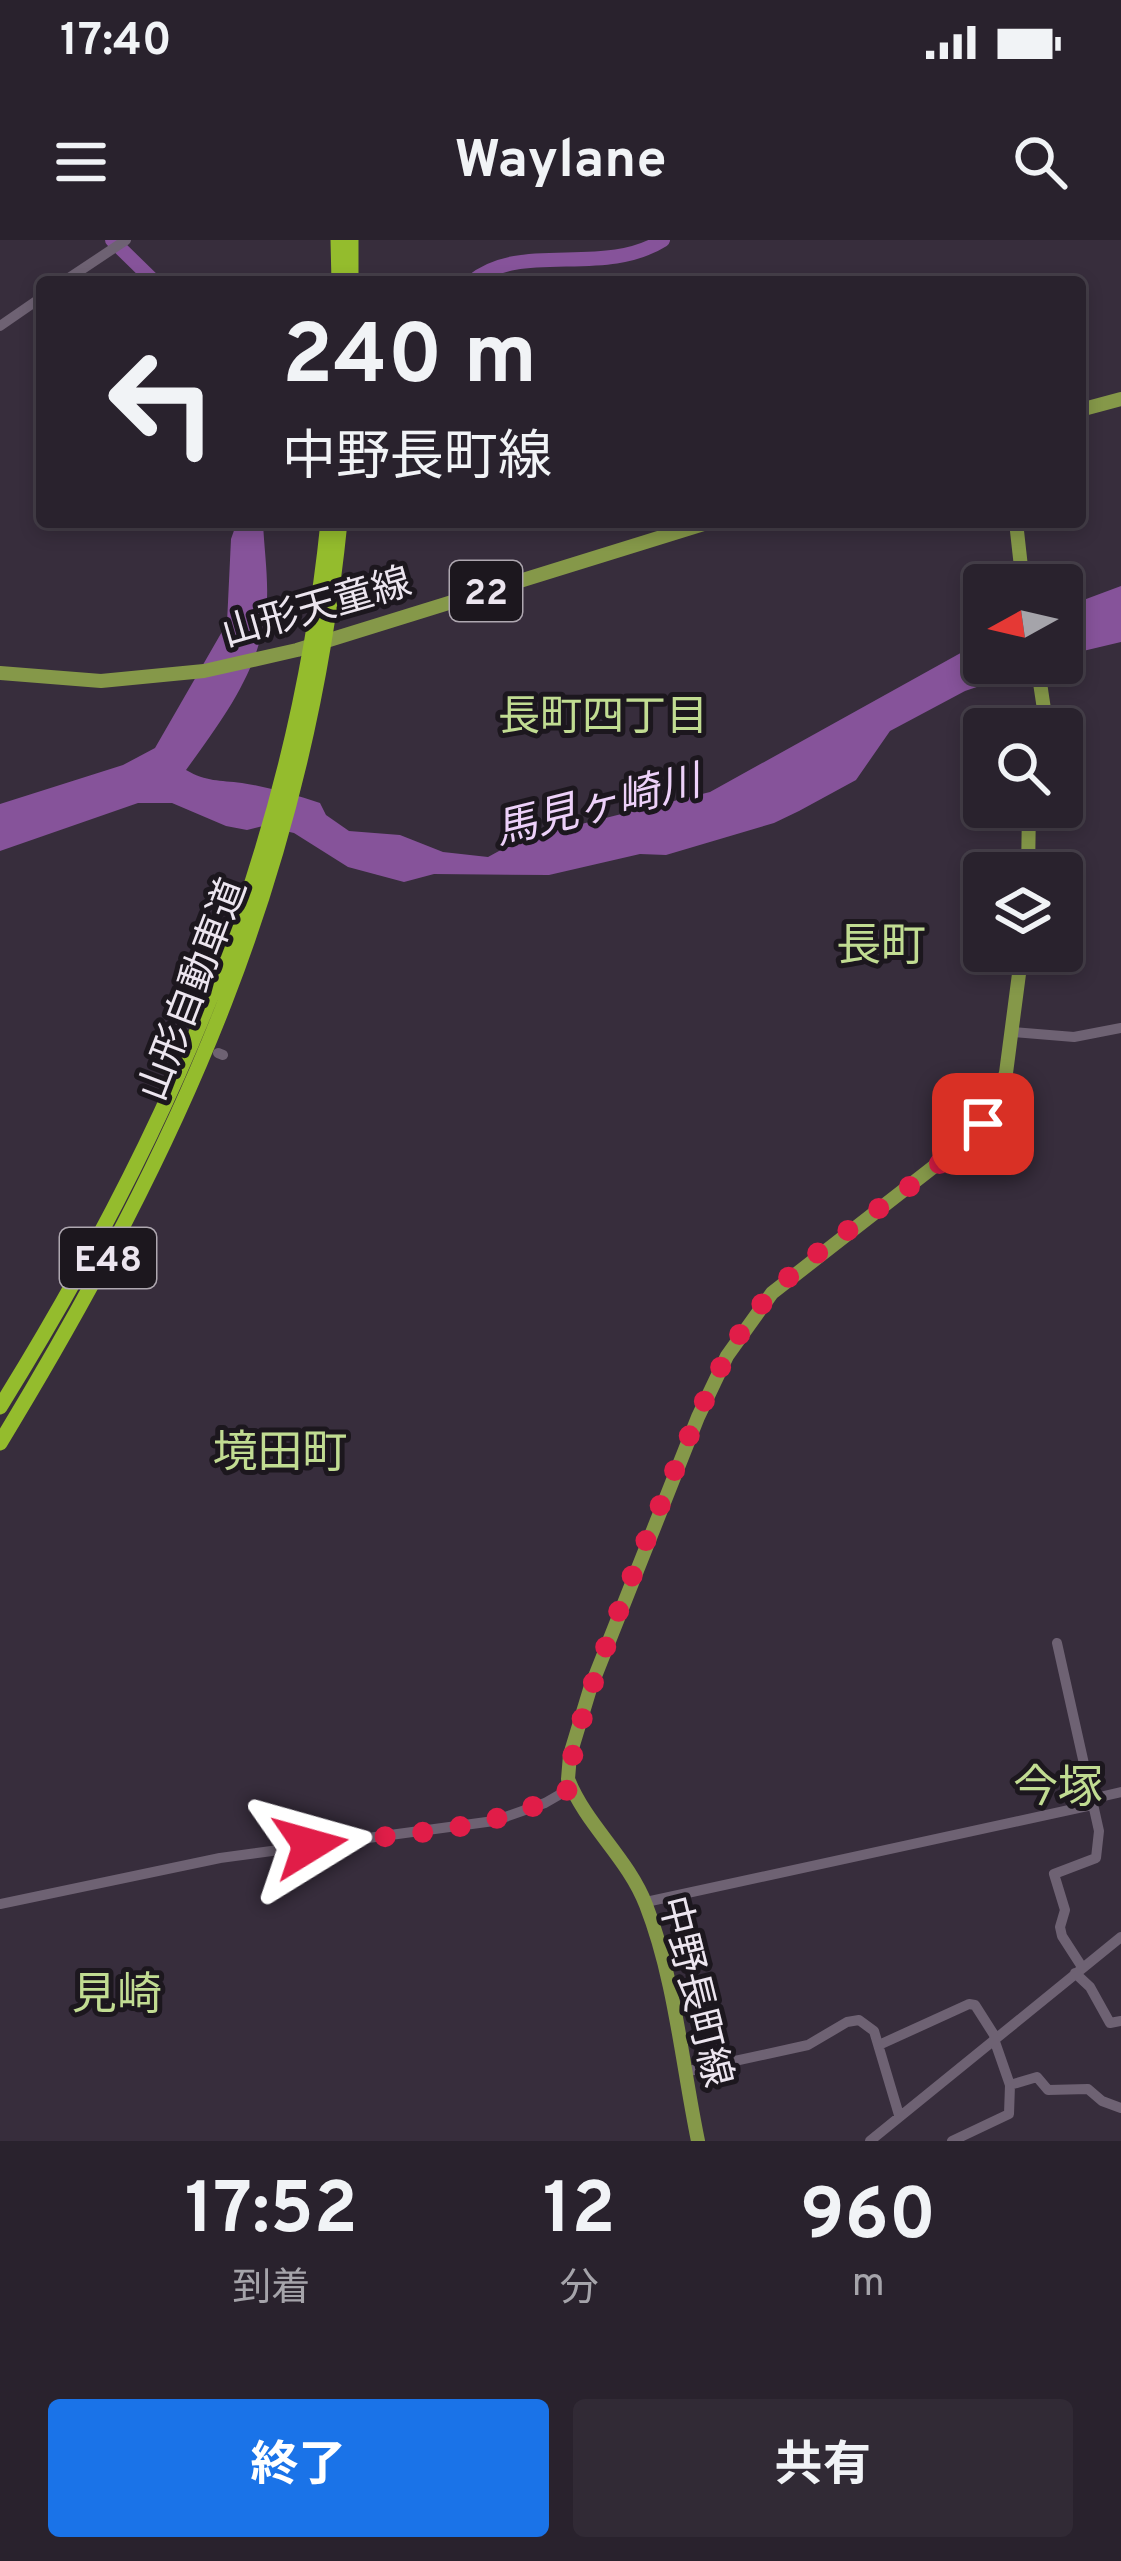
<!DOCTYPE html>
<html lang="ja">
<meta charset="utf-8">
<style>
body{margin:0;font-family:Overpass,"Noto Sans JP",sans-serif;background:#312a35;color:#f1f3f6;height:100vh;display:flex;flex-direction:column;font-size:45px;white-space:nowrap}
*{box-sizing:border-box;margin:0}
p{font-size:39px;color:#a5a4aa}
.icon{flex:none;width:66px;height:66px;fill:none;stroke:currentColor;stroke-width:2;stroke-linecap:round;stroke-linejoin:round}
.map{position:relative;height:1901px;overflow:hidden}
.drawer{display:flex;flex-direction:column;background:#29222d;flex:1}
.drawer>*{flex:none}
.top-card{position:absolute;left:36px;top:36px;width:1050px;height:252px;border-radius:12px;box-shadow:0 6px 18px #0003,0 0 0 3px #453f49;background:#29222d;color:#f1f3f6;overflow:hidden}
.needle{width:78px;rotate:262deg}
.buttons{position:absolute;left:963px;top:324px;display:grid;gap:24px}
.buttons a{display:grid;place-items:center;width:120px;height:120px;border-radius:12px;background:#29222d;box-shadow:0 6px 18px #0003,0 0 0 3px #453f49;font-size:60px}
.pin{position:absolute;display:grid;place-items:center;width:102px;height:102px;color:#fff;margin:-51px;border-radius:24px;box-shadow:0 6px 18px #0006}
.me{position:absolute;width:132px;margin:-66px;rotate:82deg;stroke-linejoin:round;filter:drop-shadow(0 0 9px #0008)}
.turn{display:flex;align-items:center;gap:42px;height:252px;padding:0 48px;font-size:54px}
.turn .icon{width:156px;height:156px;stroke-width:2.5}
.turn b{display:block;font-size:84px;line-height:102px}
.eta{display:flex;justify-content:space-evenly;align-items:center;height:204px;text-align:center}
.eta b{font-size:72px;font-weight:700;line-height:84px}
.cta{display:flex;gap:24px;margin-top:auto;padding:24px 48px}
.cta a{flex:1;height:138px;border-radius:12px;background:#1a73e8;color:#fff;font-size:48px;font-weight:700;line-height:138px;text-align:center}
.cta a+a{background:#312a35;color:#f1f3f6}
.status{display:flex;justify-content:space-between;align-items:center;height:84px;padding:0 60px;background:#29222d;direction:ltr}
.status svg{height:33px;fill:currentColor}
header{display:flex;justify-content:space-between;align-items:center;height:156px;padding:0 48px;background:#29222d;font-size:54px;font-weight:700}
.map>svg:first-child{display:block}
.water{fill:#86539a}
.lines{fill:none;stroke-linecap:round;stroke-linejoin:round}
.river{stroke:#86539a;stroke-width:14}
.minor-tunnel{stroke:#524957;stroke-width:10;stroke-dasharray:10 5;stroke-linecap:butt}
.minor{stroke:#6e6273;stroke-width:10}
.major{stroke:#859849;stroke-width:14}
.highway{stroke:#94bc2d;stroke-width:15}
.route{stroke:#e11d48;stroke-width:21;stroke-dasharray:0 37.8}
.labels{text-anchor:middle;stroke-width:10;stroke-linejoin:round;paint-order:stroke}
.shield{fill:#1c171e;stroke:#aea7b0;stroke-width:3}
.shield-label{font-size:36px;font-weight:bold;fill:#ece5ef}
.street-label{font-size:39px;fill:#ece5ef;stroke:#1c171e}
.neighbourhood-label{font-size:42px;fill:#c1dc92;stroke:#1c171e}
.water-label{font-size:42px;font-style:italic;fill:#edd1f9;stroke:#1c171e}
.quarter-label{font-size:45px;fill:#c1dc92;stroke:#1c171e}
</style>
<div class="status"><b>17:40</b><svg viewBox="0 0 49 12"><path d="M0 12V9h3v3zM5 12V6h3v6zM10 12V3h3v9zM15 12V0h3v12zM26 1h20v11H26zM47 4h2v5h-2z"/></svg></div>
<header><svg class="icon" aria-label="menu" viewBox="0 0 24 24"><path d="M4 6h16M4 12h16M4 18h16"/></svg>Waylane<svg class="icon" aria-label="search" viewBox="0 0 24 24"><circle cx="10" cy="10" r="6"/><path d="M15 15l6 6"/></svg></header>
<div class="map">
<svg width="1121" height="1901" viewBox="0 0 1121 1901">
<rect width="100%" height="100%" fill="#372d3c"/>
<path class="water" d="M237,282H263C264,307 268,334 267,359C263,427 224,477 186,530C207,542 219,540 242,543C268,547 295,555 320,563L326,575L349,591L400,595L443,612L488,617L521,599L710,552L984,400V423H1047L965,451L890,491L856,540L799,571L774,583L666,615L640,614L549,635L434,634L404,642L348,627L294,593L263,586L247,590L226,586L172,563H138L0,611V564L123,525L155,508L227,383L231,299Z
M1121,346V402L1062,416V368Z"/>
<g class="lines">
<path class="river" d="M112,0L155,42
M471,42C521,0 603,38 663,0"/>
<path class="minor-tunnel" d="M61,1030L113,1031"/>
<path class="minor" d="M63,42L126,0
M0,86L42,57
M1012,792L1074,797L1121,788
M218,813L223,815
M1057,1403L1099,1591L1096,1618L1054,1634L1065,1670L1060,1687L1062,1696L1082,1727
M1091,1559L1121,1552
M646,1662L1092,1565
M0,1664L220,1618L494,1581L545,1563L571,1548
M1075,1733L1090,1747L1110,1783L1121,1781
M879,1805L969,1764L975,1765L996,1798
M684,1832L808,1805L847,1782L859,1780L874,1791L899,1875
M1010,1845L1037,1837L1048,1850L1088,1849L1102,1861L1121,1868
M870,1901L1121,1697
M952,1901L1009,1874L1010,1845L994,1799"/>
<path class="major" d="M1080,170L1121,159
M1016,282L1023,345
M1037,423L1047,489
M0,433L101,441L204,431L297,410L710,282
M1028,633L1029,567
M698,1901C682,1824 675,1739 646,1665C628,1618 586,1585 568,1539L570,1515L590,1449L698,1177L727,1116L772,1053L968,900L991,873L1006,833L1022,711"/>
<path class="highway" d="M338,0L339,42
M351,0V42
M0,1167C172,890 295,609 328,282
M0,1203C181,905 305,633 340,282"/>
</g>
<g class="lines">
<path class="route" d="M310,1605C398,1593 493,1594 571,1548C556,1507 688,1194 715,1138C730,1109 747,1079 770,1055C834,990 920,950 983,884"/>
</g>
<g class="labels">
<g class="shield">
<rect x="450" y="321" width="72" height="60" rx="9"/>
<rect x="60" y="988" width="96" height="60" rx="9"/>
</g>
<g class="shield-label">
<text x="486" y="364">22</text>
<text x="108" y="1031">E48</text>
</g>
<g class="street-label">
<text transform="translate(316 366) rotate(-16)" y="14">山形天童線</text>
<text transform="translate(191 749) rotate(-69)" y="14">山形自動車道</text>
<text transform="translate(697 1751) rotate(76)" y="14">中野長町線</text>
</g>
<g class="neighbourhood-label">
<text x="603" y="490">長町四丁目</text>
</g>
<g class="water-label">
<text transform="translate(597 564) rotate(-14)" y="15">馬見ヶ崎川</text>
</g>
<g class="quarter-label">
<text x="881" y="720">長町</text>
<text x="280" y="1227">境田町</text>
<text x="1058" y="1562">今塚</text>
<text x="117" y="1769">見崎</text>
</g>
</g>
</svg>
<div class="buttons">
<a><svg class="needle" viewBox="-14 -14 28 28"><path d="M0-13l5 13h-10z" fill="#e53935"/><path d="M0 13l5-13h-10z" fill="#a5a4aa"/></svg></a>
<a><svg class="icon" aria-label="search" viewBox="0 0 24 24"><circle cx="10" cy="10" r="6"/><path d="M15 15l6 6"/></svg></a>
<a><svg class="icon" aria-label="layers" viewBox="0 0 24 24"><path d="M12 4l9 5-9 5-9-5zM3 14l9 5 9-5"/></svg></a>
</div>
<div class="pin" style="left:983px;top:884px;background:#d93025"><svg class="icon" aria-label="arrive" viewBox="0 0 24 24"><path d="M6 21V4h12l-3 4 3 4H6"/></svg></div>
<svg class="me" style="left:310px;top:1605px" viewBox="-20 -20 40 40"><path d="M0-17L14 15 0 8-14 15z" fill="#e11d48" stroke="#fff" stroke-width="4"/></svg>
<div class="top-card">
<div class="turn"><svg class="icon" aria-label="left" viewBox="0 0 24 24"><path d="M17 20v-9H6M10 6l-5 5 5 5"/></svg><div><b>240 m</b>中野長町線</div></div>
</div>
</div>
<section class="drawer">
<div class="eta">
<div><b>17:52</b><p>到着</p></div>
<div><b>12</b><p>分</p></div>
<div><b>960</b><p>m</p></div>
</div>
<div class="cta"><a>終了</a><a>共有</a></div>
</section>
